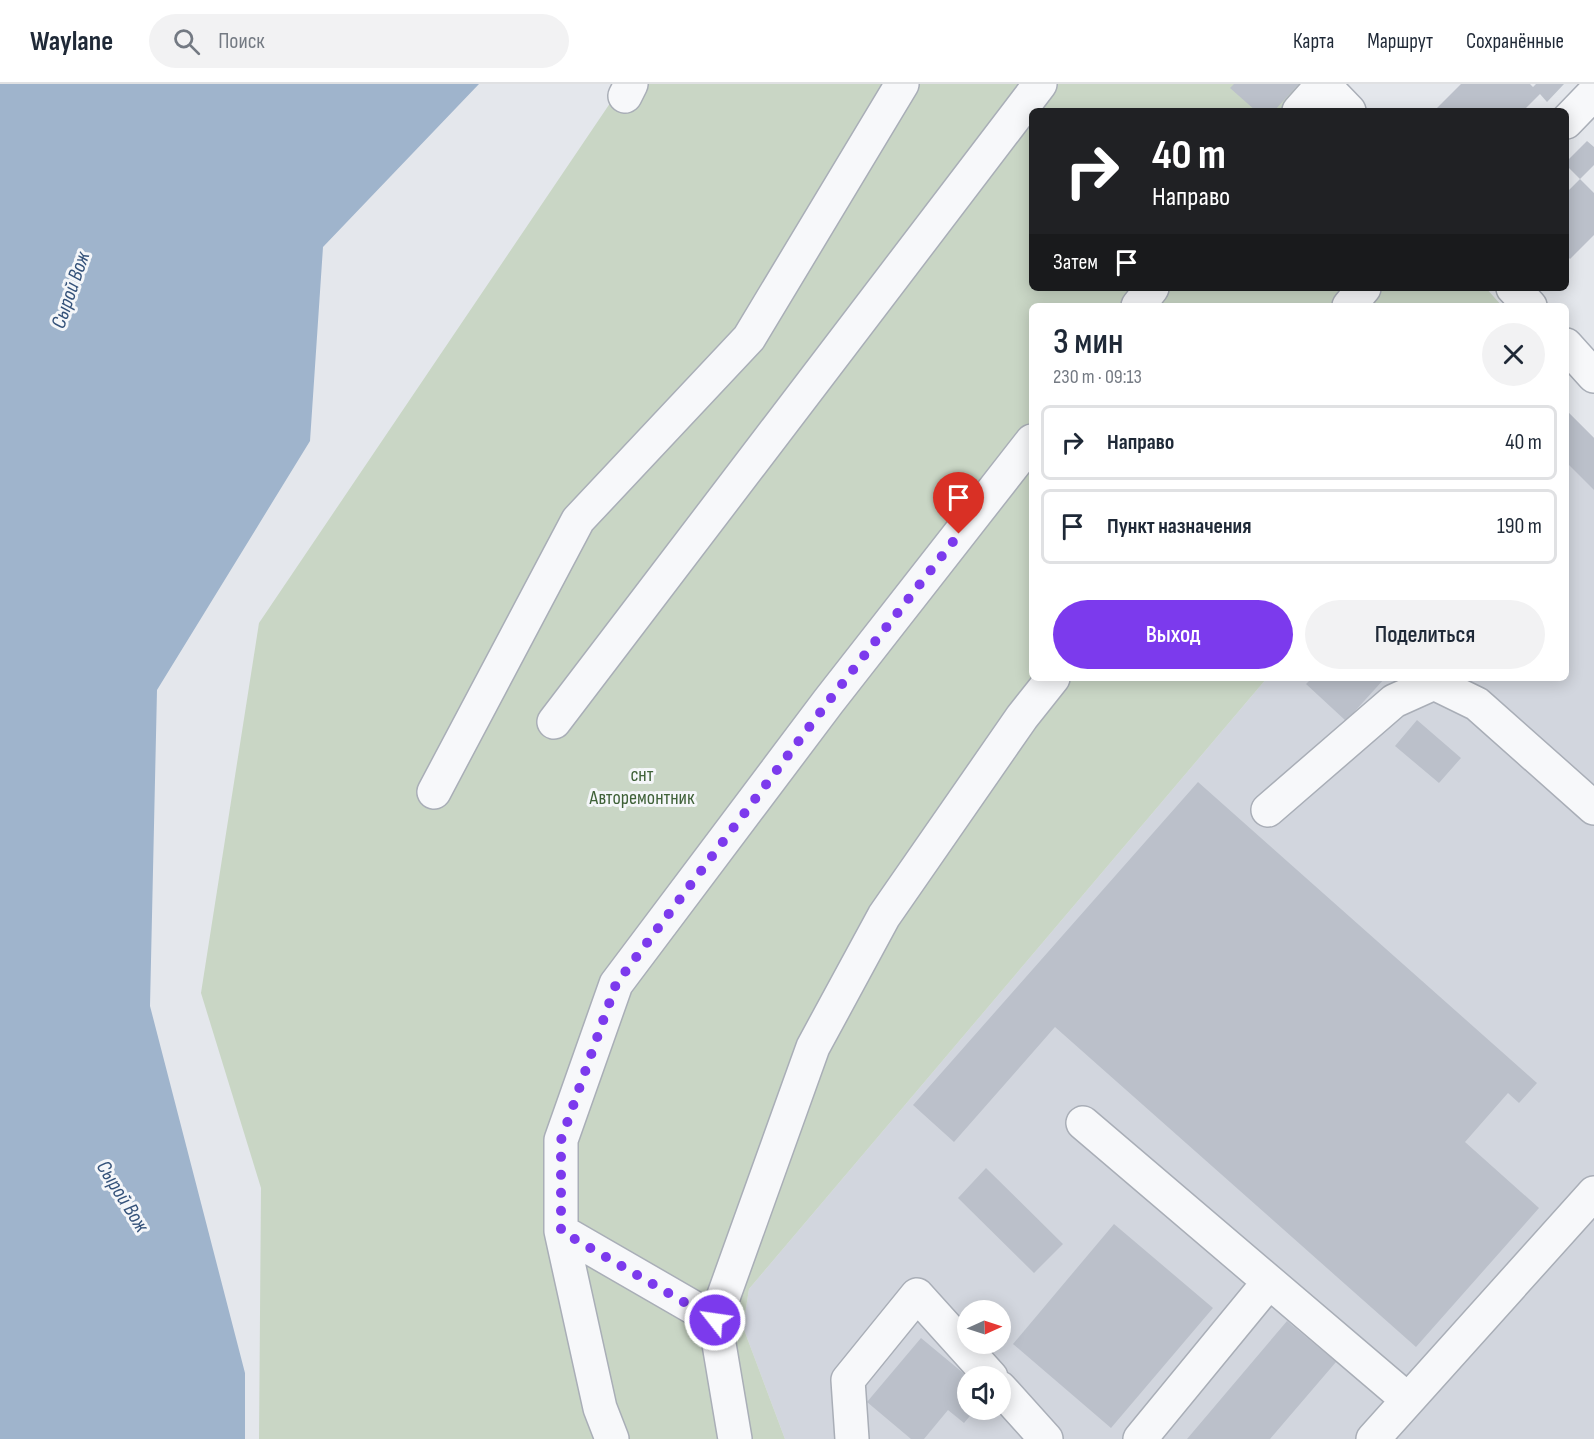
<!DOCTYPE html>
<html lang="ru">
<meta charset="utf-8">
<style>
body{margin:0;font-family:"Sofia Sans Condensed",sans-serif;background:#f2f2f3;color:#1f2937;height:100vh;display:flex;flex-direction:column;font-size:22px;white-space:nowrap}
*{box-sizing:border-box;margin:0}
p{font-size:20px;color:#747a83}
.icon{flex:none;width:33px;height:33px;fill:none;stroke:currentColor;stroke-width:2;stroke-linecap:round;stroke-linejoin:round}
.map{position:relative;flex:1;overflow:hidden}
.drawer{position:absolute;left:1029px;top:219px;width:540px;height:378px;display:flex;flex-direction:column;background:#fff;border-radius:9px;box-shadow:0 3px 15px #0003}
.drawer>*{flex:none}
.top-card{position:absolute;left:1029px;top:24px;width:540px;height:183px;border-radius:9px;box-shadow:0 3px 15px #0003;background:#202124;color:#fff;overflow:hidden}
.needle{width:39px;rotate:87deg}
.controls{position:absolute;left:957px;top:1216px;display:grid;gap:12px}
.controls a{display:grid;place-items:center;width:54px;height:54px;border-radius:50%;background:#fff;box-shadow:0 3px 15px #0003;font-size:30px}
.pin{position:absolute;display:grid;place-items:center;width:51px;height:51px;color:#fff;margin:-62px -26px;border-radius:50% 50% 50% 0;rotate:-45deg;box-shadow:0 0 6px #0007}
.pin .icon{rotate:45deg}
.me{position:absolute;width:66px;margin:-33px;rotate:300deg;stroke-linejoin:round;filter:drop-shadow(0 0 4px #0008)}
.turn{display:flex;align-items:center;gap:21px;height:126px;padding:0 24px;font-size:27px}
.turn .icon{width:78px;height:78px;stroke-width:2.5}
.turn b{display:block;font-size:42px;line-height:51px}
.then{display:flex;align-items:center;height:57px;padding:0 24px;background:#0003;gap:12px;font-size:22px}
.round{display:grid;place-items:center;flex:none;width:63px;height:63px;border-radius:32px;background:#f2f2f3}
.head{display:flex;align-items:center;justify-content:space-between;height:102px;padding:0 24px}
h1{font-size:36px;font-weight:600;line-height:45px}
.action{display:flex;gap:12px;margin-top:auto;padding:12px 24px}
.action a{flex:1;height:69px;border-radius:36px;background:#7c3aed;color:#fff;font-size:24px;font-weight:600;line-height:69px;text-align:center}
.action a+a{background:#f2f2f3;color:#1f2937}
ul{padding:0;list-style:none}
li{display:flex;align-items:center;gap:18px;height:75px;margin:0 12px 9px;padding:0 12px;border:3px solid #e0e1e3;border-radius:9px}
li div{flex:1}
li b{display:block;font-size:22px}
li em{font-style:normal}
header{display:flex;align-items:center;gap:36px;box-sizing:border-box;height:84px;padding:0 30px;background:#fff;border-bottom:2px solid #e0e1e3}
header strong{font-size:28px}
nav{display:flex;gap:33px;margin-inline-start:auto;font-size:21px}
.search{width:420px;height:54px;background:#f2f2f3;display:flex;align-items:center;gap:15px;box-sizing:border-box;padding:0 21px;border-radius:33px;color:#747a83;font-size:22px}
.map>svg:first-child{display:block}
.built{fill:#d2d6de;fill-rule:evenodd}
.green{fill:#c9d6c5}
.water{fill:#9fb4cc}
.building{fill:#bbc0ca}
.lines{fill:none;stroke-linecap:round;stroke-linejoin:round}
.minor-casing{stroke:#a9aeb7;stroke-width:36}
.minor{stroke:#f7f8fa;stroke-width:33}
.route{stroke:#7c3aed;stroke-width:10;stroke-dasharray:0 18}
.labels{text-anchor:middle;stroke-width:6;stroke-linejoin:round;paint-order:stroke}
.park-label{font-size:20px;fill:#3f6138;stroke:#f4f6f9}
.water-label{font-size:21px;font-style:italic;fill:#34527a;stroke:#f4f6f9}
</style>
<header>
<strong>Waylane</strong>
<div class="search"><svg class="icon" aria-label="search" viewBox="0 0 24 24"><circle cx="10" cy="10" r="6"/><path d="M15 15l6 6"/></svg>Поиск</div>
<nav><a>Карта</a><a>Маршрут</a><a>Сохранённые</a></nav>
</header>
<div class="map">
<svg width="1594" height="1355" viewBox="0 0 1594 1355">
<rect width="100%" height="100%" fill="#e4e7ec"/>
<path class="built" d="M1566,326L1594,354V1355H785L743,1243L749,1205L1267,594H1566ZM968,1227H1000V1260H968ZM968,1293H1000V1326H968Z"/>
<path class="green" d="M623,0H1303L1327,27H1032V204H1486L1502,222H1032V594H1267L749,1205L743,1243L785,1355H259L261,1104L201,909L259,539Z"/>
<path class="water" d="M0,0H479L323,163L310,357L157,606L150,922L245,1289V1355H0Z"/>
<path class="building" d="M1234,0H1299L1274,27H1256L1230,4Z
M1461,0H1530L1533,3L1536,0H1564L1547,18L1540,10L1523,27H1438L1436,25Z
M1587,57L1594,63V81L1580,95L1566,81V78Z
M1580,95L1594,109V151L1570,175L1566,171V109Z
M1566,326L1594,354V406L1566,378Z
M1312,594H1385L1346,637L1306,600Z
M1417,636L1461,674L1439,699L1395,662Z
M1198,698L1537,999L1519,1019L1508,1009L1465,1058L1539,1124L1416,1263L1055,943L954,1058L913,1021Z
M986,1084L1063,1160L1034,1189L958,1114Z
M1114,1140L1213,1224L1111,1344L1013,1260Z
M1287,1237L1336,1278L1270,1355H1187Z
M921,1254L968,1293V1326H975L964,1339L948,1326L924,1355H911L867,1318Z"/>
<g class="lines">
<defs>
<path id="minor" d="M625,12L631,0
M1299,27L1323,0L1349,27
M1566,38L1594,9
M1513,204L1530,222
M1138,222L1152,204
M1349,222L1364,204
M1566,261L1594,292
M554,638L1040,0
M434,708L578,436L749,254L902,0
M1268,726L1394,617L1434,599L1477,620L1594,724
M1083,1039L1408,1316
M561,1147L715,1236L813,963L884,832L1022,633L1053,594
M715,1236L735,1355
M1000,1304L1046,1355
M612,1355L600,1324L561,1147V1056L616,900L828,618L1032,357
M852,1355L848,1296L917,1211L991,1293
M1140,1355L1269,1198
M1373,1355L1594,1109"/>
</defs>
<use href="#minor" class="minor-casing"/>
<use href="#minor" class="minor"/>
</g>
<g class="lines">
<path class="route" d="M715,1236L561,1147V1056L616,900L828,618L959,450"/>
</g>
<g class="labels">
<g class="park-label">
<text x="642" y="697">снт<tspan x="642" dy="23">Авторемонтник</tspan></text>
</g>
<g class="water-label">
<text transform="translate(70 206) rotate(-71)" y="7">Сырой Вож</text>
<text transform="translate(123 1112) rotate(58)" y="7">Сырой Вож</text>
</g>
</g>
</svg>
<div class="controls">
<a><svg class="needle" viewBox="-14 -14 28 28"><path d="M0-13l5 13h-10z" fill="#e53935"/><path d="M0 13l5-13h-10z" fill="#747a83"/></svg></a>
<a><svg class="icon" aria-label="sound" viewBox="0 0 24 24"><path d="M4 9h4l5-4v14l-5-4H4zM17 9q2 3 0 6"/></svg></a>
</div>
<div class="pin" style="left:959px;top:450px;background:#d93025"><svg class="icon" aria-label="arrive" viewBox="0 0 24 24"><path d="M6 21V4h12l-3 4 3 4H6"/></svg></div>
<svg class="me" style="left:715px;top:1236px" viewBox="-20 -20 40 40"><circle r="17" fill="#7c3aed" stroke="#fff" stroke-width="3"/><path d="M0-11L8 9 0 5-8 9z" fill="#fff"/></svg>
<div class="top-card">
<div class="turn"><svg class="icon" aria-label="right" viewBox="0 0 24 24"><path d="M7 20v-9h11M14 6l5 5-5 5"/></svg><div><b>40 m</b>Направо</div></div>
<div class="then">Затем<svg class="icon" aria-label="arrive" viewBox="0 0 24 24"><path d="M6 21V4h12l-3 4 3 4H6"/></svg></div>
</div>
<section class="drawer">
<div class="head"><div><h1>3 мин</h1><p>230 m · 09:13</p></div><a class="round"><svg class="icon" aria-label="close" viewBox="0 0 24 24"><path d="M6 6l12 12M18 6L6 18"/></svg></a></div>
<ul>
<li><svg class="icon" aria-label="right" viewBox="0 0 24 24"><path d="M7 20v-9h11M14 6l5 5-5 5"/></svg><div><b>Направо</b></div><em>40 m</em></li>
<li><svg class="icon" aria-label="arrive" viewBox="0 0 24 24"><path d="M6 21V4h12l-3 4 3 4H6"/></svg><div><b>Пункт назначения</b></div><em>190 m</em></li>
</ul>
<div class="action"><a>Выход</a><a>Поделиться</a></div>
</section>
</div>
